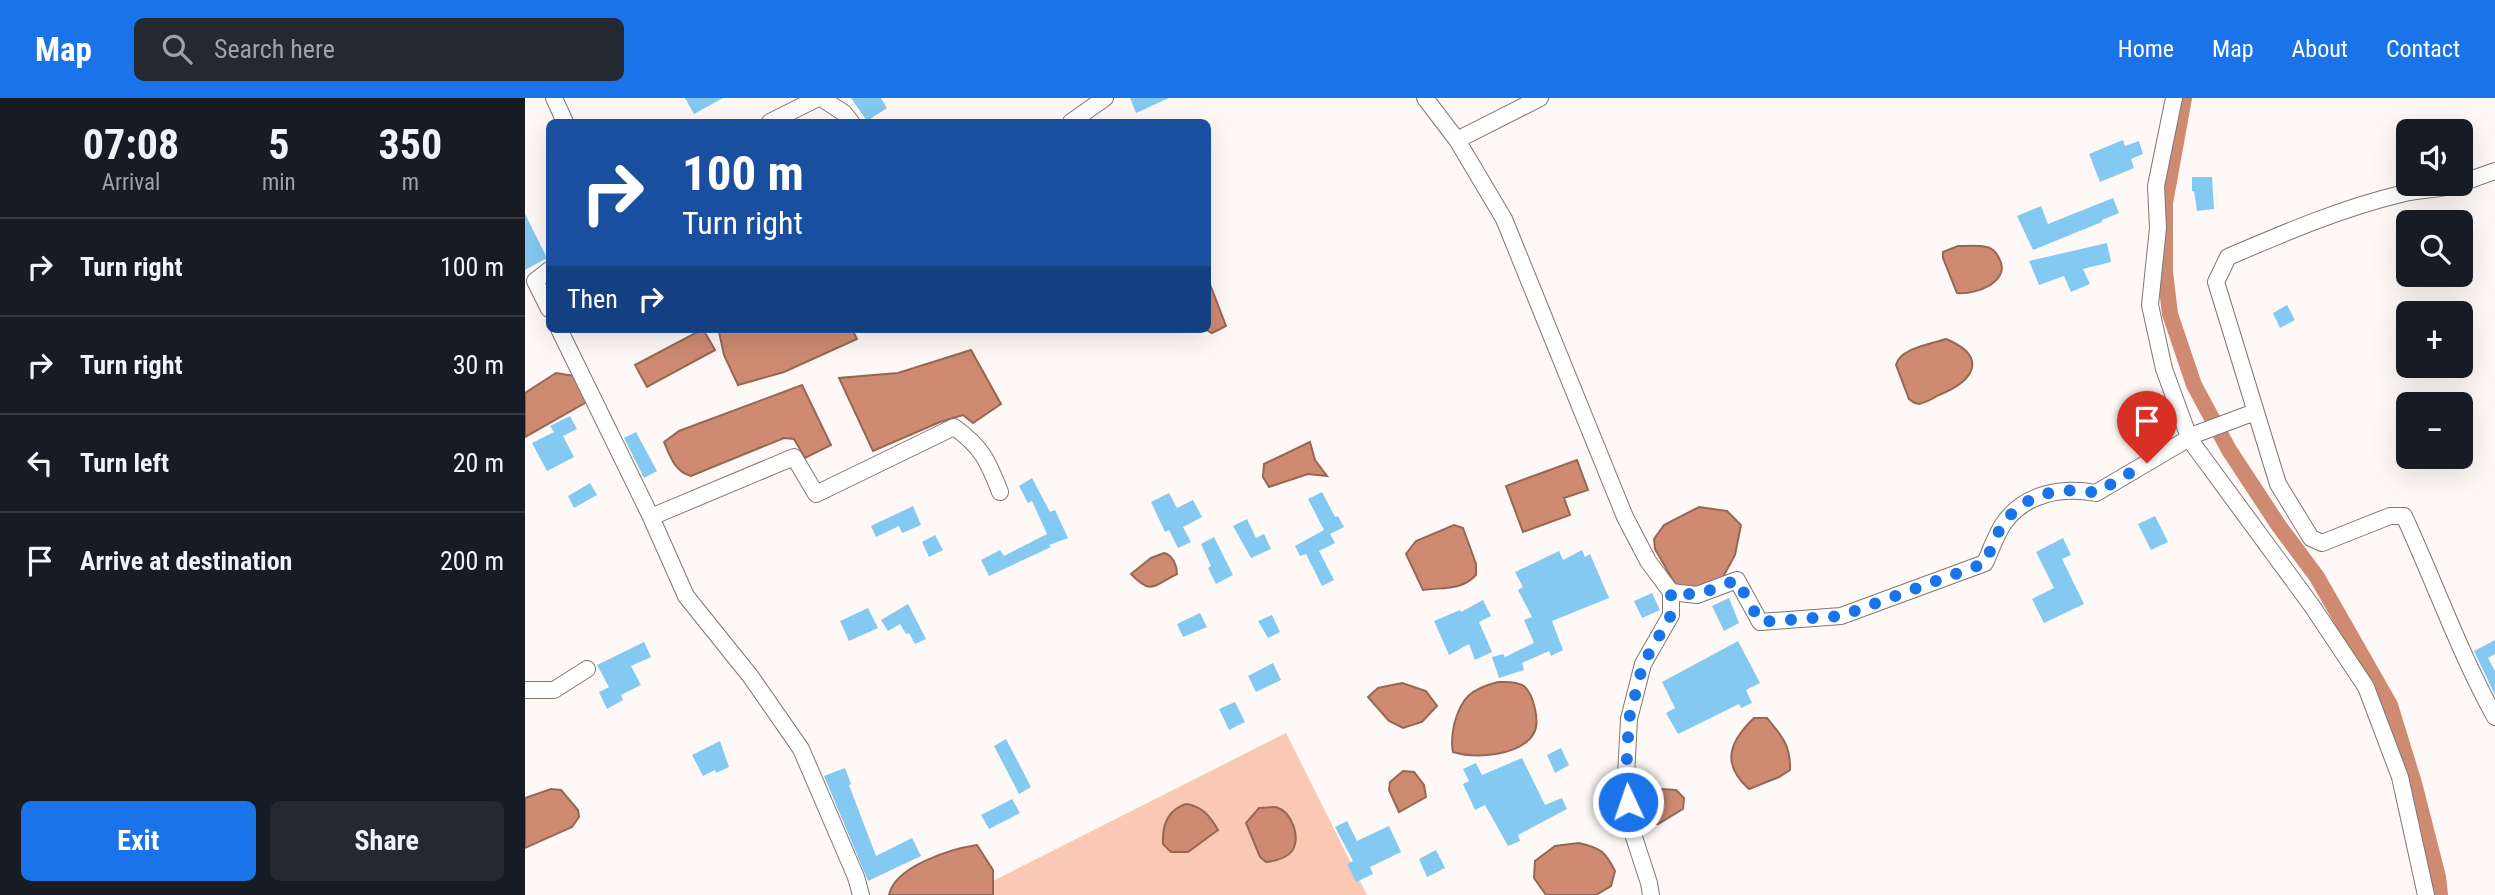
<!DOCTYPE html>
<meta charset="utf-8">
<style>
body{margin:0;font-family:"Roboto Condensed",sans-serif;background:#242831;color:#f1f3f6;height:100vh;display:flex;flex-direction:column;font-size:26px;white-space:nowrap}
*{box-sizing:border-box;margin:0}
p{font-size:23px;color:#9ea1a6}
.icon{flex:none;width:38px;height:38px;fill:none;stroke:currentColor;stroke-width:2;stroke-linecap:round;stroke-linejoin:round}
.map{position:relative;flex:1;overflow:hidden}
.side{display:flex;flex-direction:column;background:#171b24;width:525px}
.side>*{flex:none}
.guide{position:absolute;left:21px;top:21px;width:665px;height:214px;border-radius:10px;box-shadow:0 7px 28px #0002;background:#1a4fa0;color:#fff;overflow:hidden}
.buttons{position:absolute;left:1871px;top:21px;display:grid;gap:14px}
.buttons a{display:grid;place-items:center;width:77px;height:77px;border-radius:10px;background:#171b24;box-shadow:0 7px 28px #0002;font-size:35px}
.pin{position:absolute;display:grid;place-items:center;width:60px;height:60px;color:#fff;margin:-72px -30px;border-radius:50% 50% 50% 0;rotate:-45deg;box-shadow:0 0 7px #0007}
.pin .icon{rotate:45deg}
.me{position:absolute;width:77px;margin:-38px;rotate:357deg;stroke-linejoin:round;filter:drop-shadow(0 0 5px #0008)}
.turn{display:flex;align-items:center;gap:24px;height:147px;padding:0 21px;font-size:32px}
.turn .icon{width:91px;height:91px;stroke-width:2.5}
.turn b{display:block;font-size:49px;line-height:60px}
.then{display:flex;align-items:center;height:66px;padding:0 21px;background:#0003;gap:14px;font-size:26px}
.eta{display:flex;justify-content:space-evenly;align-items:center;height:119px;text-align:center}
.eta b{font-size:42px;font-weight:700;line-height:49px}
.primary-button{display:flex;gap:14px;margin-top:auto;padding:14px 21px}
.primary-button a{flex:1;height:80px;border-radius:10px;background:#1a73e8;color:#fff;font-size:28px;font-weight:700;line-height:80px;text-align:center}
.primary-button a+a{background:#242831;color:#f1f3f6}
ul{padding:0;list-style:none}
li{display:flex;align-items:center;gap:21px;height:98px;padding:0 21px;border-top:2px solid #363941}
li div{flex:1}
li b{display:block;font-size:26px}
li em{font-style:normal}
header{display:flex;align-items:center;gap:42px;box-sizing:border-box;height:98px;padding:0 35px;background:#1a73e8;color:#fff}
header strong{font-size:33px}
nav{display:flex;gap:38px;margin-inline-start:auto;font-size:24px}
.search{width:490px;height:63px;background:#242831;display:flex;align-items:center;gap:18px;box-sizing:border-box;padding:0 24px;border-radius:10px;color:#9ea1a6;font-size:26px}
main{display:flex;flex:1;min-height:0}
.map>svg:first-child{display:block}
.green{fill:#fbc8b4}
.water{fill:#ce8b72;stroke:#976755;stroke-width:2}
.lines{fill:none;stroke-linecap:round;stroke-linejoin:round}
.canal{stroke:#ce8b72;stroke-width:16}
.building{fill:#84c9f2}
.minor-casing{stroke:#817672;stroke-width:18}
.minor{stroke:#fff;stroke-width:16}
.route{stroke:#1a73e8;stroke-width:12;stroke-dasharray:0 21.6}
</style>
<header>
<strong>Map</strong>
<div class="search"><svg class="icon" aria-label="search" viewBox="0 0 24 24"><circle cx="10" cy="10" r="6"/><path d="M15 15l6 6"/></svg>Search here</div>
<nav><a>Home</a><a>Map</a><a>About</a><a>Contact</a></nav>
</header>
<main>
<section class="side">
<div class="eta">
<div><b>07:08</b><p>Arrival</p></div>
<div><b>5</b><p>min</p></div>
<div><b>350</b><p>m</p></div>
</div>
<ul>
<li><svg class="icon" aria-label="right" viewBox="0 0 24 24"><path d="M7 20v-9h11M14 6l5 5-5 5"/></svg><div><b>Turn right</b></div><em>100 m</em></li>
<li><svg class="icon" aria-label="right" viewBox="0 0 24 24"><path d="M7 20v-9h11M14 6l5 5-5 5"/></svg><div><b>Turn right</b></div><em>30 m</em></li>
<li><svg class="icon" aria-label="left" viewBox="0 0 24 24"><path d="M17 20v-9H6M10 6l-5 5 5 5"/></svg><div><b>Turn left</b></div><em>20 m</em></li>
<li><svg class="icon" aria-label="arrive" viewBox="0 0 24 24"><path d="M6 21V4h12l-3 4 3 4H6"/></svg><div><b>Arrive at destination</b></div><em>200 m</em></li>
</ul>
<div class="primary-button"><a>Exit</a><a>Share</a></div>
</section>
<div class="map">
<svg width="1970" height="797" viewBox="0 0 1970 797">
<rect width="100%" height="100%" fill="#fef9f7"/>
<path class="green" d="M761,635L842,797H440Z"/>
<path class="water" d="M1433,148C1442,148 1453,147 1462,149C1467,150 1471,154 1474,160C1487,183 1452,197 1432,195L1418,160V154Z
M683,181L701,228L687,235L680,231H682Z
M178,231L190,252L122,289L110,267Z
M196,231H327L332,241L259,274L213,287L199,257L194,234Z
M1421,241C1464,259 1449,283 1414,297C1409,300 1400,305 1394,306C1389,306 1387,303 1384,301L1371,267C1375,250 1407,246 1421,241Z
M446,252L476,306L448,325L438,317L415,324L348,353L314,280L373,275Z
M31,275L49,278L67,301L0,339V295Z
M277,287L306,347L280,360L269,341L259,340L166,378C150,374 145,358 139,344L154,333Z
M785,344L790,362L802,378L783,376L744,389L738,379L739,366Z
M1052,362L1063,392L1039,400L1045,417L998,434L981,388Z
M1174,409L1202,413L1216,427L1210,457L1197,481L1173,489L1153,491L1130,451L1129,441L1139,427Z
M929,427L938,430L951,466V477C936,493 918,489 898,492L881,456L891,443Z
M639,455C648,457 652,468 652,476C629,487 627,498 606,476L626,460Z
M973,584C981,584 992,583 999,588C1009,597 1015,624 1009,635C996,658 951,661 928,654C926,645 927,637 929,627C936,599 946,591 973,584Z
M877,585L901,593L912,608L897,624L878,630L864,623L843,599L853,590Z
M1229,620H1242C1257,638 1266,648 1265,672L1254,679L1224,691C1196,666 1204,644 1229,620Z
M878,673L889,674L899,687L901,699L874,714L864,692L865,684Z
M26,691L36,692L53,712L54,719L47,729L0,750V700Z
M1135,691L1151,692L1159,700L1158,711L1133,726L1123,727L1116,718C1117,704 1122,697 1135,691Z
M661,706C677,708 685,718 693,732L663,754H646L638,746C637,727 642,712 661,706Z
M751,709C767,714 776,739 767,753C761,761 750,763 741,764L735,759L721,725L734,710Z
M1054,745C1075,750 1080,753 1090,773L1086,788L1071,797H1021L1009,780L1010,763L1030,748Z
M452,747L468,772V797H364C370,768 426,751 452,747Z"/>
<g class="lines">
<path class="canal" d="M1659,0L1640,105V174L1645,216L1669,287L1704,352L1754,428L1792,479L1865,607L1889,685L1913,779L1915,797"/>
</g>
<path class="building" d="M160,0H198L169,16Z
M326,0H356L362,10L342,23Z
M605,0H644L611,15Z
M1598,42L1600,48L1614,43L1618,56L1606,61L1609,70L1575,84L1564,56Z
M1667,79H1687L1689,111L1672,113L1669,93H1667Z
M1588,100L1594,115L1577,122V124L1508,152L1492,118L1516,108L1523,126Z
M0,116L22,160L0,172Z
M1582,145L1586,164L1558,171L1565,186L1546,194L1539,178L1514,187L1504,163Z
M1762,207L1770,222L1755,230L1748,215Z
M45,318L52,331L38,338L49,359L22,373L7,345L29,334L25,328Z
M111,334L132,373L119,380L99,340Z
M507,380L525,414L530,412L543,440L524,447L526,449L464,478L456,462L475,452L479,458L522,436L507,403L503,405L494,388Z
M65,385L72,397L49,410L43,398Z
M797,394L810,419L813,418L819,429L805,436L810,445L794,453L809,482L797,488L781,456L775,458L770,448L799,432L783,401Z
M644,395L652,410L668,402L677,419L658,429L666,444L653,450L644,432L640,434L626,404Z
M388,408L396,427L377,435L374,428L351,439L346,428Z
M1630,418L1643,444L1626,452L1613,426Z
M722,421L731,440L739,436L746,451L726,460L708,428Z
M410,437L418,452L404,459L397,444Z
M689,439L708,477L691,486L683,470L686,468L676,446Z
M1538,440L1546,457L1537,461L1559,506L1519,525L1507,501L1529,490L1511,454Z
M1057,452L1060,459L1065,456L1084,500L1027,523L1038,552L1026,558L1024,553L997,565L999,572L974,580L967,559L978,556L980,559L1009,545L999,522L1007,519L993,492L998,489L990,474L1034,453L1038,462Z
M1127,495L1135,512L1117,520L1109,503Z
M1204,500L1214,525L1199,533L1187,508Z
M958,502L966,518L954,524L967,554L950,562L944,546L924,557L909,523L935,512L936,514Z
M383,506L401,541L390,546L384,535L381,536L375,526L363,533L356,522Z
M343,510L353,530L324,543L315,523Z
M675,515L682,529L658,539L652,526Z
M747,517L755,534L743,540L733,523Z
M1970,542V556L1963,560L1970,573V597L1949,553Z
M1213,543L1235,585L1221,592L1227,605L1216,610L1214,606L1153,636L1141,615L1150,610L1137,584Z
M119,544L126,559L106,568L116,587L96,597L98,602L82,611L74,594L84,589L72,567Z
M748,565L756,582L731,594L723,578Z
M710,604L720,624L704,632L694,611Z
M481,641L506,689L494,696L469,648Z
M195,643L204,669L191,675L190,672L178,678L167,657Z
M1036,650L1044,667L1030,675L1022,657Z
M997,660L1020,707L1037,700L1042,711L993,737L995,743L983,748L960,707L950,712L938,686L944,683L938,671L951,665L957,677Z
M320,670L326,686L324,687L351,758L387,740L396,758L343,783L299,678Z
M487,701L495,715L464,731L456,717Z
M822,723L832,743L864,728L876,754L845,769L848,776L831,784L822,766L828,763L810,729Z
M911,752L920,770L902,779L894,761Z"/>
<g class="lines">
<defs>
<path id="minor" d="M29,0L40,24
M296,0L319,15L326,24
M900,0L932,42L979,121L1100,419L1123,463L1146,494V517L1118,566L1104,621L1101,678L1106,730L1124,785L1126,797
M1649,0L1631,88L1633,130L1625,207L1639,271L1665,342L1787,508L1841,589L1875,679L1901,797
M245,24L293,0
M546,24L580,0
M932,42L1015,0
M1936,85L1970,73
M1934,86C1915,92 1895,91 1876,96C1817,110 1759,135 1703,159L1691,184L1753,386L1786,440L1797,445L1865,418H1879C1910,485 1934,554 1970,619
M24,172L10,183L24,211
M34,231L126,419L161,498L226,579L276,651L331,779L336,797
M126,419L269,359L291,396L429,329C457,349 463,363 475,394
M1146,494L1172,497L1212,482L1235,524L1316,518L1460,465C1466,452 1471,436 1479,425C1500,395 1537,389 1571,395L1671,336L1730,314
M0,592H29L62,571"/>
</defs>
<use href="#minor" class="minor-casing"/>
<use href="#minor" class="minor"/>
</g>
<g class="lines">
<path class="route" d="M1103,704L1101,678L1104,621L1118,566L1146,517V494L1172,497L1212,482L1235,524L1316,518L1460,465C1466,452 1471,436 1479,425C1500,395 1537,388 1571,395L1622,365"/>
</g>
</svg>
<div class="buttons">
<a><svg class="icon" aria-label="sound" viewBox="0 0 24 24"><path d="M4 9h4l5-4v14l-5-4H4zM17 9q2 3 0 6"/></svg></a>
<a><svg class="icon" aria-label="search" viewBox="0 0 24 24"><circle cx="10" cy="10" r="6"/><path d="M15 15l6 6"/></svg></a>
<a>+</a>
<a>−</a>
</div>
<div class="pin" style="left:1622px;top:365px;background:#d93025"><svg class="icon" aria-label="arrive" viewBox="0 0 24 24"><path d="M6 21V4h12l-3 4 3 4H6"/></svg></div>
<svg class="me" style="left:1103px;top:704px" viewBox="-20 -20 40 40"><circle r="17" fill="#1a73e8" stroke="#fff" stroke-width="3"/><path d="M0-11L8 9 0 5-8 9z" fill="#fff"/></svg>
<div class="guide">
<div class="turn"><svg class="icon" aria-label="right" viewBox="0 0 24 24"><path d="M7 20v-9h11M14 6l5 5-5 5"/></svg><div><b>100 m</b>Turn right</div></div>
<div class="then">Then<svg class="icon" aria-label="right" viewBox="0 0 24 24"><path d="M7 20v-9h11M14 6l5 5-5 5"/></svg></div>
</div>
</div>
</main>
